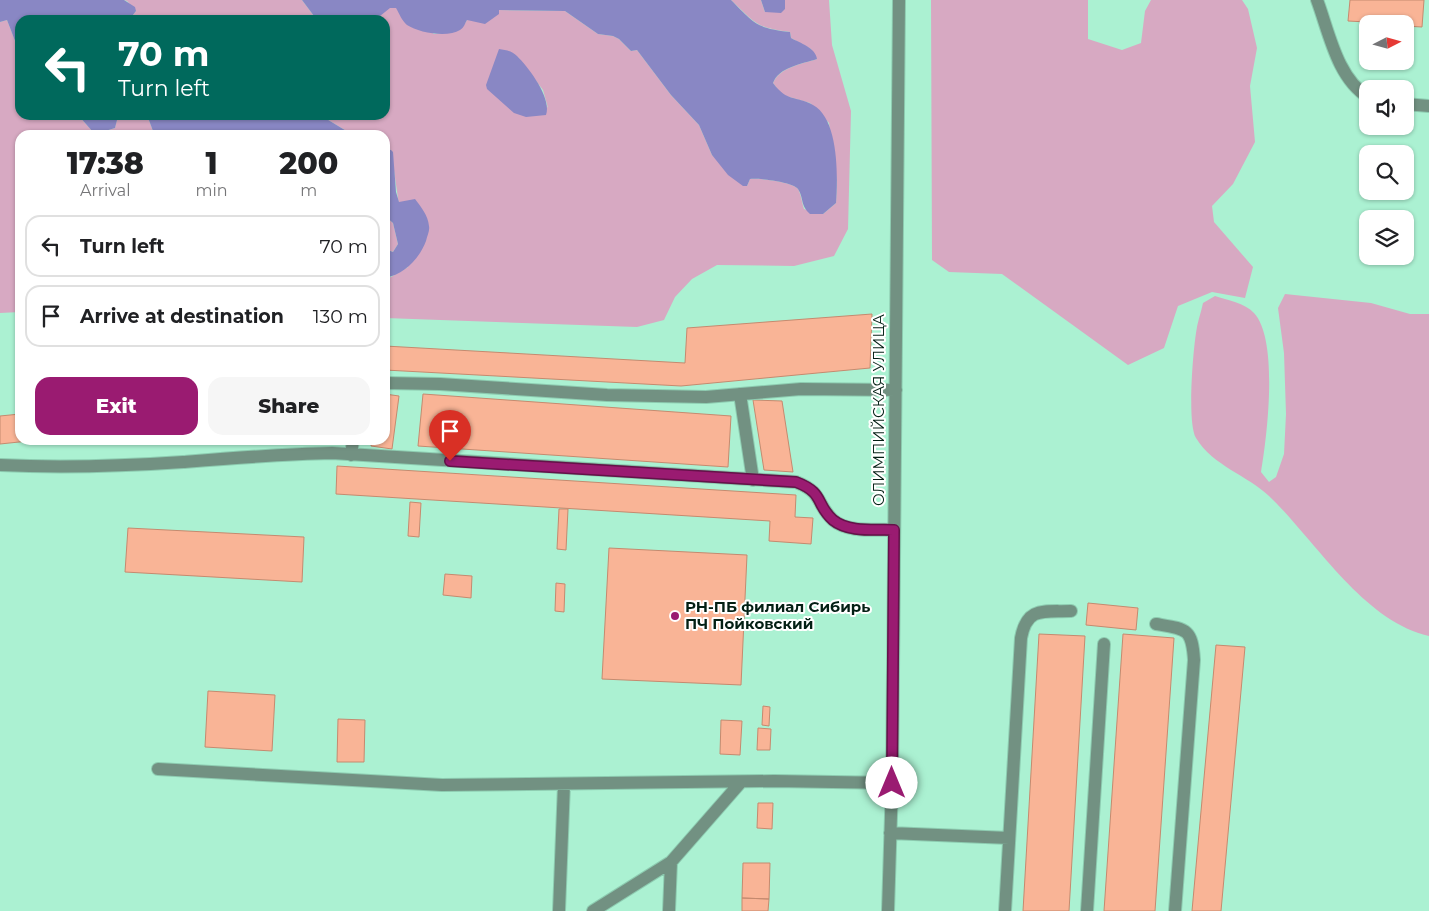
<!DOCTYPE html>
<meta charset="utf-8">
<style>
body{margin:0;font-family:Montserrat,sans-serif;background:#f6f6f6;color:#202124;height:100vh;display:flex;flex-direction:column;font-size:19px;white-space:nowrap}
*{box-sizing:border-box;margin:0}
p{font-size:16px;color:#757577}
.icon{flex:none;width:28px;height:28px;fill:none;stroke:currentColor;stroke-width:2;stroke-linecap:round;stroke-linejoin:round}
.map{position:relative;flex:1;overflow:hidden}
.panel{position:absolute;left:15px;top:130px;width:375px;height:315px;display:flex;flex-direction:column;background:#fff;border-radius:15px;box-shadow:0 1px 4px #0004}
.panel>*{flex:none}
.banner{position:absolute;left:15px;top:15px;width:375px;height:105px;border-radius:15px;box-shadow:0 1px 4px #0004;background:#00695c;color:#fff;overflow:hidden}
.needle{width:32px;rotate:84deg}
.tools{position:absolute;left:1359px;top:15px;display:grid;gap:10px}
.tools a{display:grid;place-items:center;width:55px;height:55px;border-radius:10px;background:#fff;box-shadow:0 1px 4px #0004;font-size:25px}
.pin{position:absolute;display:grid;place-items:center;width:42px;height:42px;color:#fff;margin:-51px -21px;border-radius:50% 50% 50% 0;rotate:-45deg;box-shadow:0 0 5px #0007}
.pin .icon{rotate:45deg}
.me{position:absolute;width:55px;margin:-28px;rotate:0deg;stroke-linejoin:round;filter:drop-shadow(0 0 4px #0008)}
.turn{display:flex;align-items:center;gap:18px;height:105px;padding:0 20px;font-size:22px}
.turn .icon{width:65px;height:65px;stroke-width:2.5}
.turn b{display:block;font-size:35px;line-height:42px}
.eta{display:flex;justify-content:space-evenly;align-items:center;height:85px;text-align:center}
.eta b{font-size:30px;font-weight:800;line-height:35px}
.primary-button{display:flex;gap:10px;margin-top:auto;padding:10px 20px}
.primary-button a{flex:1;height:58px;border-radius:15px;background:#9a1b71;color:#fff;font-size:20px;font-weight:800;line-height:58px;text-align:center}
.primary-button a+a{background:#f6f6f6;color:#202124}
ul{padding:0;list-style:none}
li{display:flex;align-items:center;gap:15px;height:62px;margin:0 10px 8px;padding:0 10px;border:2px solid #e0e0e0;border-radius:15px}
li div{flex:1}
li b{display:block;font-size:19px}
li em{font-style:normal}
.map>svg:first-child{display:block}
.green{fill:#d7a9c2;fill-rule:evenodd}
.water{fill:#8987c4}
.building{fill:#f9b496;stroke:#c58a6f}
.lines{fill:none;stroke-linecap:round;stroke-linejoin:round}
.minor-casing{stroke:#8dcbb0;stroke-width:14}
.minor{stroke:#729182;stroke-width:12}
.route-casing{stroke:#641249;stroke-width:12}
.route{stroke:#9a1b71;stroke-width:9}
.poi-dot{fill:#9a1b71;stroke:#fff;stroke-width:2}
.labels{text-anchor:middle;stroke-width:4;stroke-linejoin:round;paint-order:stroke}
.street-label{font-size:15px;fill:#031f14;stroke:#fff}
.poi-label{font-size:15px;font-weight:bold;fill:#031f14;stroke:#fff;text-anchor:start}
</style>
<div class="map">
<svg width="1429" height="911" viewBox="0 0 1429 911">
<rect width="100%" height="100%" fill="#abf1d2"/>
<path class="green" d="M124,0H302L317,20H129L136,11L127,1Z
M731,0H761L765,12L785,9V0H829L832,45L851,111L848,229L834,256L794,266L717,265L692,279L675,297L664,320L637,327L385,318V278L391,277L408,267L391,150L385,149V135H353L320,115H385V20H375L390,7L397,8L434,34C449,32 459,35 467,20L498,10L565,11L598,34L613,36L619,39L631,51L637,50L671,95L699,125L712,155L747,186L750,179C759,178 793,182 798,189C801,194 802,203 804,209L823,214L836,203L837,182L829,123L810,103L782,95L773,83C780,67 802,64 817,59L811,49L791,38L790,32C756,28 755,23 731,0ZM517,56L543,90L548,108Z
M931,0H1088V39L1122,50L1141,43L1145,11L1151,0H1242L1248,9L1257,48L1250,86L1255,142L1233,184L1212,206L1214,222L1253,267L1245,298L1212,292L1178,306L1164,348L1128,365L1002,274L949,272L932,260Z
M7,20L17,46L20,49V115H78L93,132H102L115,128L118,115H147L153,131L158,135H20V312L0,313V22Z
M385,216L393,223L398,244L393,252L385,249Z
M1285,294L1371,303L1410,314H1429V636C1363,621 1316,541 1269,496C1247,475 1213,466 1196,438C1187,423 1193,352 1196,333C1197,323 1201,313 1203,303L1215,296C1227,300 1245,303 1254,313C1279,340 1267,437 1261,472L1269,482L1276,477L1284,454L1286,414L1284,353L1278,308Z"/>
<path class="water" d="M0,0H124L135,7L136,11L129,20H20V49L17,46L7,20L0,22Z
M302,0H731C755,24 756,28 790,32L791,38C800,43 816,48 817,59C802,64 779,67 773,83C788,103 795,95 813,105C839,119 838,177 836,203L823,214H810C800,205 804,198 798,189C793,182 759,178 750,179L747,186H743L728,175L712,155L699,125L671,95L637,50L631,51L619,39L613,36L598,34L565,11L499,10V14L485,24L467,20C465,23 464,28 460,30C448,38 419,33 407,25C402,21 399,13 396,8H390L375,20H317Z
M761,0H785V9L781,13L765,12Z
M499,49C506,50 512,51 517,56C529,68 552,98 546,115L526,117L514,113L487,89L486,85Z
M78,115H118V116L115,128L102,132H93Z
M147,115H320L353,135H158L153,131Z
M385,149L391,150L393,152L396,192L399,202L415,199C421,207 428,215 429,226C430,231 427,236 426,241C419,259 405,274 385,278V249L393,252L398,244L393,223L385,216Z"/>
<path class="building" d="M1350,0H1424L1422,27L1405,26V24L1348,21Z
M872,314L870,368L681,386L385,370V346L685,363L687,328Z
M385,394L399,396L392,449L371,446L372,440H385Z
M423,394L731,416L728,467L418,446Z
M753,400L782,401L793,472L764,470Z
M20,414V440H38L0,444V416Z
M337,466L796,495L795,517L813,518L811,544L769,541L770,521L336,494Z
M410,502L421,503L419,537L408,536Z
M559,509H568L566,550L557,549Z
M128,528L304,537L302,582L125,572Z
M609,548L747,555L741,685L602,679Z
M445,574L472,576L471,598L443,595Z
M556,583L565,584L564,612L555,611Z
M1088,603L1138,608L1136,630L1086,625Z
M1039,634L1085,636L1069,911H1023Z
M1123,634L1174,638L1155,911H1104Z
M1216,645L1245,647L1221,911H1192Z
M208,691L275,695L272,751L205,747Z
M763,706L770,707L769,726L762,725Z
M338,719L365,720L364,762H337Z
M721,720L742,721L740,755L720,754Z
M758,728L771,729L770,750H757Z
M758,803H773L772,829L757,828Z
M743,863H770L769,899L742,898Z
M742,898L769,899L768,911H742Z"/>
<g class="lines">
<defs>
<path id="minor" d="M1317,0C1329,32 1337,78 1368,97
M1405,104L1429,106
M385,383L440,384L607,395L706,397L801,389L896,390
M740,394L753,480
M351,455L353,440
M0,465C60,468 123,466 183,462C233,458 282,454 332,453L796,482C824,493 815,503 833,520C848,533 876,529 894,530
M1156,624C1186,629 1192,628 1194,660L1175,911
M158,769L442,785L774,781L892,783
M890,833L1009,838
M559,911L564,784
M593,911L671,862L741,782
M669,911L671,862
M888,911L892,783L899,0
M1005,911L1021,638C1027,606 1044,612 1071,611
M1087,911L1104,644"/>
</defs>
<use href="#minor" class="minor-casing"/>
<use href="#minor" class="minor"/>
</g>
<g class="lines">
<defs>
<path id="route" d="M450,461L796,482C825,493 815,504 833,520C849,533 876,529 894,530L892,783"/>
</defs>
<use href="#route" class="route-casing"/>
<use href="#route" class="route"/>
</g>
<circle class="poi-dot" cx="675" cy="616" r="5"/>
<g class="labels">
<g class="street-label">
<text transform="translate(879 410) rotate(-90)" y="5">ОЛИМПИЙСКАЯ УЛИЦА</text>
</g>
<g class="poi-label">
<text x="685" y="612">РН-ПБ филиал Сибирь<tspan x="685" dy="17">ПЧ Пойковский</tspan></text>
</g>
</g>
</svg>
<div class="tools">
<a><svg class="needle" viewBox="-14 -14 28 28"><path d="M0-13l5 13h-10z" fill="#e53935"/><path d="M0 13l5-13h-10z" fill="#757577"/></svg></a>
<a><svg class="icon" aria-label="sound" viewBox="0 0 24 24"><path d="M4 9h4l5-4v14l-5-4H4zM17 9q2 3 0 6"/></svg></a>
<a><svg class="icon" aria-label="search" viewBox="0 0 24 24"><circle cx="10" cy="10" r="6"/><path d="M15 15l6 6"/></svg></a>
<a><svg class="icon" aria-label="layers" viewBox="0 0 24 24"><path d="M12 4l9 5-9 5-9-5zM3 14l9 5 9-5"/></svg></a>
</div>
<div class="pin" style="left:450px;top:461px;background:#d93025"><svg class="icon" aria-label="arrive" viewBox="0 0 24 24"><path d="M6 21V4h12l-3 4 3 4H6"/></svg></div>
<svg class="me" style="left:892px;top:783px" viewBox="-20 -20 40 40"><circle r="19" fill="#fff"/><path d="M0-13L10 11 0 6-10 11z" fill="#9a1b71"/></svg>
<div class="banner">
<div class="turn"><svg class="icon" aria-label="left" viewBox="0 0 24 24"><path d="M17 20v-9H6M10 6l-5 5 5 5"/></svg><div><b>70 m</b>Turn left</div></div>
</div>
<section class="panel">
<div class="eta">
<div><b>17:38</b><p>Arrival</p></div>
<div><b>1</b><p>min</p></div>
<div><b>200</b><p>m</p></div>
</div>
<ul>
<li><svg class="icon" aria-label="left" viewBox="0 0 24 24"><path d="M17 20v-9H6M10 6l-5 5 5 5"/></svg><div><b>Turn left</b></div><em>70 m</em></li>
<li><svg class="icon" aria-label="arrive" viewBox="0 0 24 24"><path d="M6 21V4h12l-3 4 3 4H6"/></svg><div><b>Arrive at destination</b></div><em>130 m</em></li>
</ul>
<div class="primary-button"><a>Exit</a><a>Share</a></div>
</section>
</div>
